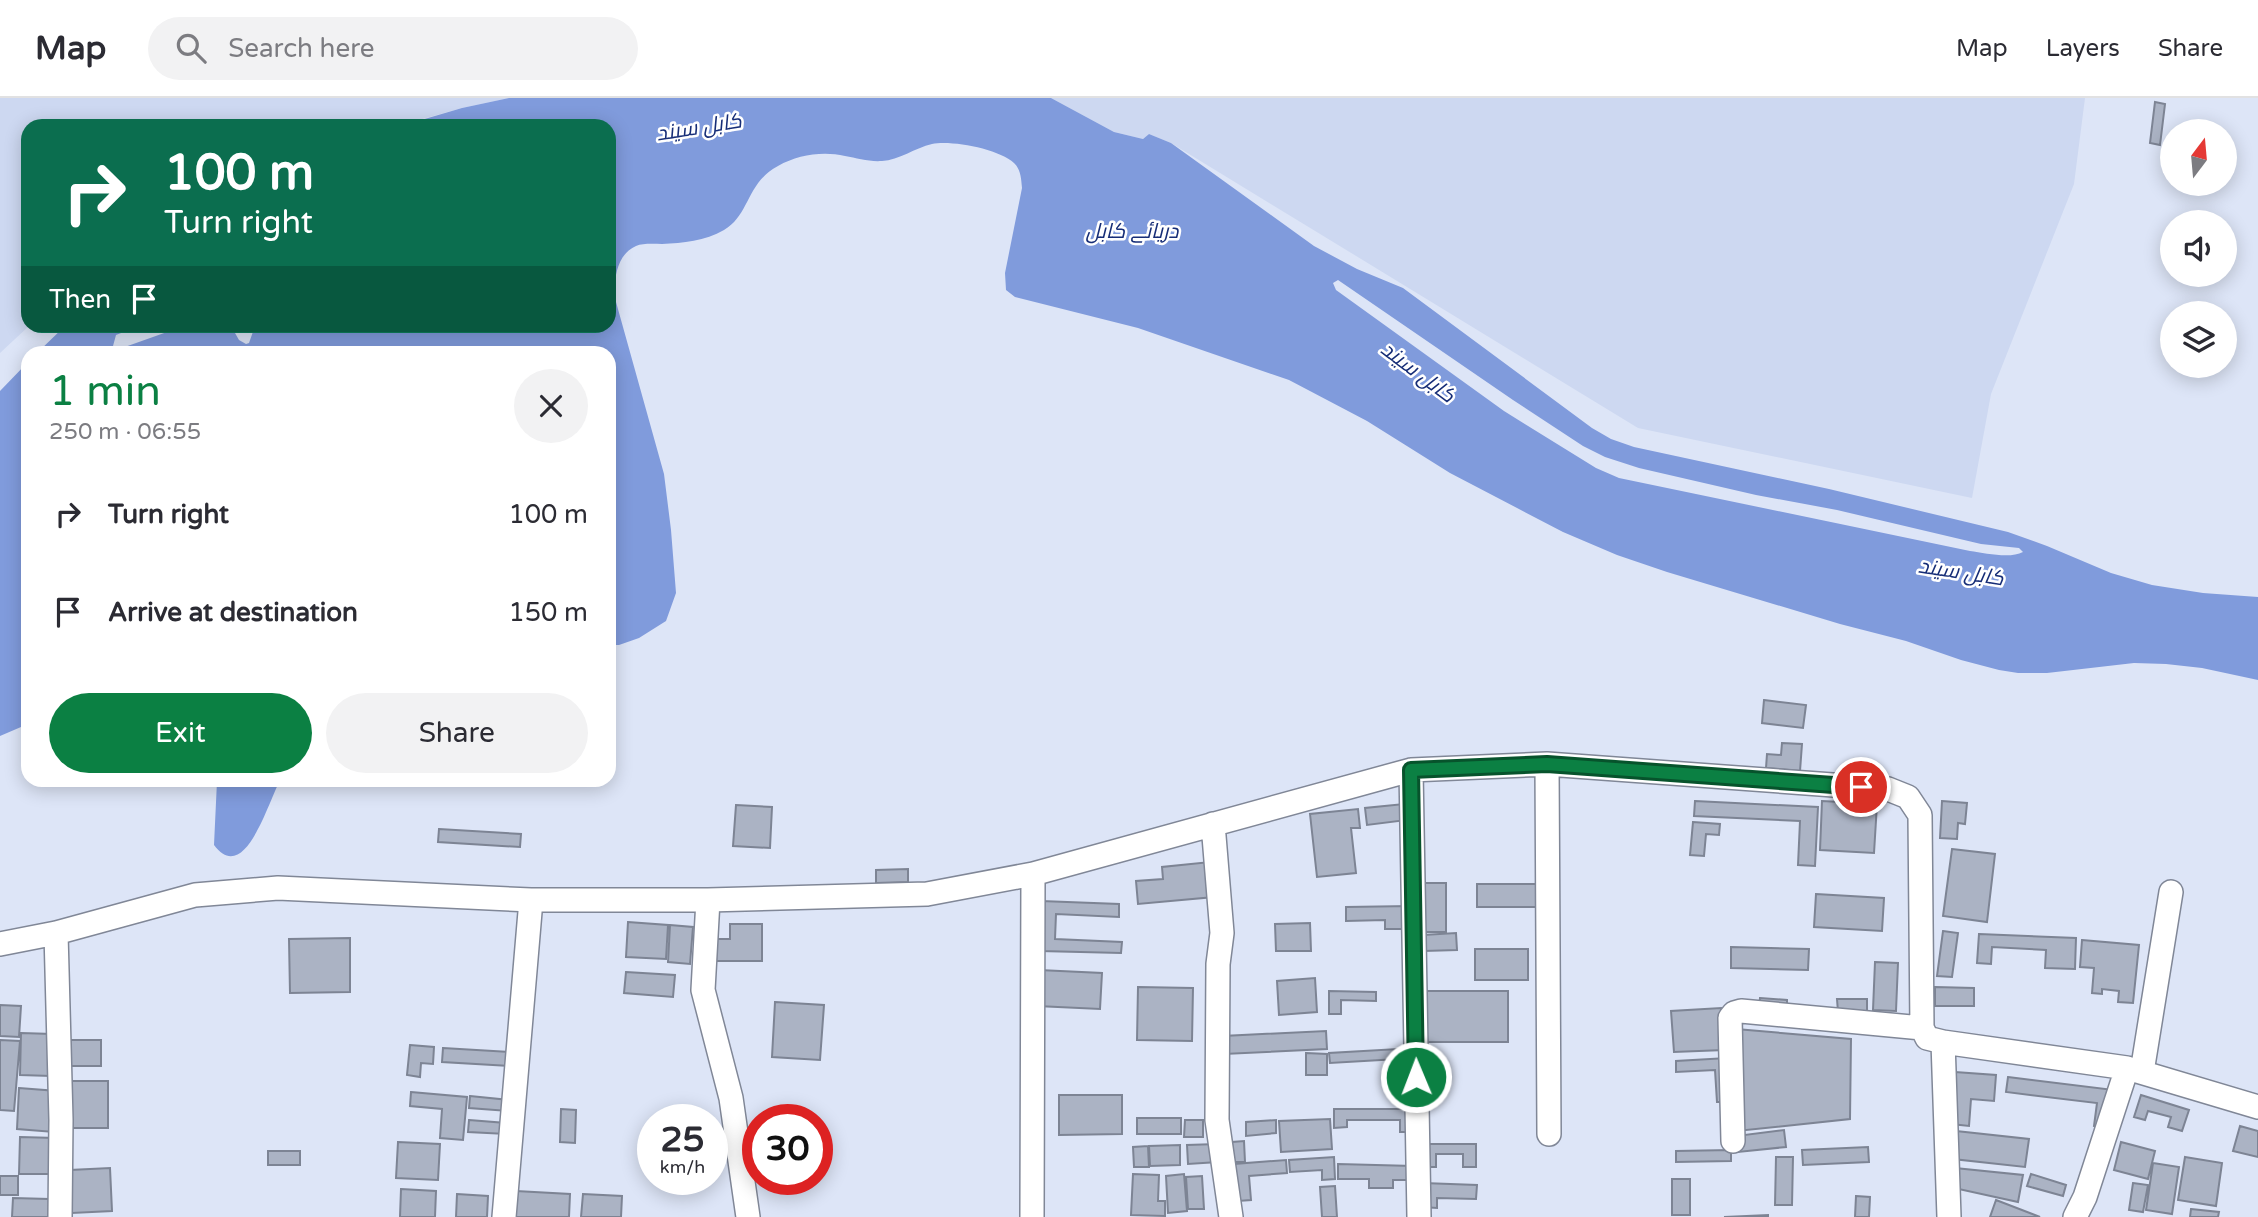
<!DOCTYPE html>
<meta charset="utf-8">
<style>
body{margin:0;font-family:"Varela Round",Cairo,sans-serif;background:#f2f2f3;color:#2b2b33;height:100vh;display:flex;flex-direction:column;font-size:26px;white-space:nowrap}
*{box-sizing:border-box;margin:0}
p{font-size:23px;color:#7c7c81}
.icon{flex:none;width:38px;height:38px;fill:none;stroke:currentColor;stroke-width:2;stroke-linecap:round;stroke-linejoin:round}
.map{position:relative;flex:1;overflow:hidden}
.details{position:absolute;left:21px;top:248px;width:595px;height:441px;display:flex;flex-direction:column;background:#fff;border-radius:21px;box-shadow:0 4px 18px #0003}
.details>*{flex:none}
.hud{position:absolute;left:21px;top:21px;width:595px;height:214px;border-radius:21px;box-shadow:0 4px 18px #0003;background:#0b6e4f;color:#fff;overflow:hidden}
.needle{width:46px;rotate:16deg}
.controls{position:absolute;left:2160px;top:21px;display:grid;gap:14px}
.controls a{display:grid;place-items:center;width:77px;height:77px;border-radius:50%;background:#fff;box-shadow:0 4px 18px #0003;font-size:35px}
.speed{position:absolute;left:637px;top:1006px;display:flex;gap:14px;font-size:35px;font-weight:700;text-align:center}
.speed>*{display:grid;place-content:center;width:91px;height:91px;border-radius:50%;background:#fff;box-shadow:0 4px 18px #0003;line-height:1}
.speed small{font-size:18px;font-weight:400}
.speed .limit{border:10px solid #d22;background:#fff;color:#111}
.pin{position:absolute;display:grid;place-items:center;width:60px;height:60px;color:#fff;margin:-30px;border:4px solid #fff;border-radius:50%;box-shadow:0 2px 7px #0007}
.me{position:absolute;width:77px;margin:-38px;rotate:359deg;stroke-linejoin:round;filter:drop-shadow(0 0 5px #0008)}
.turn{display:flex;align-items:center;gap:24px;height:147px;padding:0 28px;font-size:32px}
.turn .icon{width:91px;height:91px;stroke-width:2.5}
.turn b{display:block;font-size:49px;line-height:60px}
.then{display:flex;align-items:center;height:66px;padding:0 28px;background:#0003;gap:14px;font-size:26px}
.round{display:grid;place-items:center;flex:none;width:74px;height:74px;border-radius:37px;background:#f2f2f3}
.summary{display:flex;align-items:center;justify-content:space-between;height:119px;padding:0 28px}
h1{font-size:42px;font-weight:600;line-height:52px;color:#0b8043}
.action{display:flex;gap:14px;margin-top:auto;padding:14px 28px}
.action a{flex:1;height:80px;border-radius:42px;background:#0b8043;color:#fff;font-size:28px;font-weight:600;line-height:80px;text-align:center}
.action a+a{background:#f2f2f3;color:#2b2b33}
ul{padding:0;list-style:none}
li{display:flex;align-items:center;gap:21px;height:98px;padding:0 28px}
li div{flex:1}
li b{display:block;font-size:26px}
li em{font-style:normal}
header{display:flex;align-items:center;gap:42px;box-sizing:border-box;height:98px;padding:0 35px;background:#fff;border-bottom:2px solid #e1e1e2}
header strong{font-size:33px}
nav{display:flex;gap:38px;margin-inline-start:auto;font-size:24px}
.search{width:490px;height:63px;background:#f2f2f3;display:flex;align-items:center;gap:18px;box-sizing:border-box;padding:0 24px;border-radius:38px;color:#7c7c81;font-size:26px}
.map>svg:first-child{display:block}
.built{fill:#cdd8f1}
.water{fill:#809bdc;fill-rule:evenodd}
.building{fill:#abb3c4;stroke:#7d8494;stroke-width:2}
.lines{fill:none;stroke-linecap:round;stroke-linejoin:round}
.street-casing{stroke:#808797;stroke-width:26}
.street{stroke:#fff;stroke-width:23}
.route-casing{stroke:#07532c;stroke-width:18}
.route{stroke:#0b8043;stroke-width:12}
.labels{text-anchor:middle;stroke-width:5;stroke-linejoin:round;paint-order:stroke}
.water-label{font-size:21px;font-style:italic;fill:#162d77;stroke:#fff}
</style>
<header>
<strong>Map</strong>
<div class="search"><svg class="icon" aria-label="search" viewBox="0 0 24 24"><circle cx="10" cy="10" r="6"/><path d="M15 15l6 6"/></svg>Search here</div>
<nav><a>Map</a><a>Layers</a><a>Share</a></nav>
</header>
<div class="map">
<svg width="2258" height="1119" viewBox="0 0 2258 1119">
<rect width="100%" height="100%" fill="#dde5f7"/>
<path class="built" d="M0,0H509L462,10L397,28H28L29,228L0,255Z
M1051,0H2085L2074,86L1991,296L1972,400L1638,330L1171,45L1149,36L1143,41L1114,34Z"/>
<path class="water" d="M509,0H1051L1114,34L1143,41L1149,36L1171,45L1314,148L1357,171L1403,190L1592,330L1611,341L1634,349L1829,391L2008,434L2047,448L2111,475L2152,487L2203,495L2258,499V582L2202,570L2166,566L2134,565L2047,575H2018L1999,572L1961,562L1906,543L1840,526L1667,474L1617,457L1563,434L1450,375L1367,323L1289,282L1138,230L1015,199L1006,192L1005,175L1022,90C1021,80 1021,72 1014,65C999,51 952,42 932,46C915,50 899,62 882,63C869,64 857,60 845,58C822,53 798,57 778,68C746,85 750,117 724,132C705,143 683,145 662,146C654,146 643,145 636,148C615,157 613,186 616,204L664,376L671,432L676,495L666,523L639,540L619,547H609V256L37,255L65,228H139L116,237L113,248L115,250H122L167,234L194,228H231L239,242L246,246L249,245L255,228H609V28H401L462,10ZM1338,182L1513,302L1583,348L1605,359L1639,370L1756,397L1837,412L1981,446L2019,450L2023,454C2010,461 1985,455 1970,453L1619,380L1596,370L1504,313L1336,192L1333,185Z
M28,264V626L0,638V293Z
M217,683H280C269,701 245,789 214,747Z"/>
<path class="building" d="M2155,4L2165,6L2160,47L2150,45Z
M1764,602L1806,607L1803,630L1762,625Z
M1782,645L1802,646L1800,673L1766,670L1767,656L1781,657Z
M1695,703L1818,709L1815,768L1798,767L1800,723L1694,718Z
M1822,703L1877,706L1874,755L1820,752Z
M1942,703L1967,705L1965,726L1958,725L1957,741L1940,740Z
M1404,706L1407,722L1367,727L1365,710Z
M736,707L772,709L770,750L733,748Z
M1358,711L1360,730H1351L1356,775L1317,779L1310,716Z
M1693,724L1720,726L1719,737L1706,736L1704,758L1690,757Z
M439,731L521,736L520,749L438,744Z
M1952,751L1995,756L1987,824L1943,818Z
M1210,764L1214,799L1138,806L1136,783L1163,781L1162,769Z
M908,771V784L876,785V772Z
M1419,785H1446V834H1420Z
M1477,786H1541V809H1477Z
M1816,796L1884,800L1882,833L1814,829Z
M1041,803L1119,806V819L1056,816L1055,841L1122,844L1121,855L1040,853Z
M1410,808V831H1385V822L1346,823V809Z
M628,824L668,827L666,861L626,859Z
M1310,825L1311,853H1276L1275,826Z
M730,826H762V863H714V841H730Z
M670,827L693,829L690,866L668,864Z
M1943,833L1958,835L1952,879L1937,878Z
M1456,835L1457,852L1424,853L1423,837Z
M1979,836L2076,840L2075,871L2045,870L2046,852L1992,849L1991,866L1977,865Z
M350,840V894L290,895L289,841Z
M2082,842L2139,847L2133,905L2118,904L2119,893L2102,891V896L2092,895L2094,870L2080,869Z
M1731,849L1809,851L1808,872L1731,870Z
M1475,851H1528V882H1475Z
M1875,864L1898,865L1896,913L1873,912Z
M1039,872L1102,875L1100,911L1037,908Z
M626,874L675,877L673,899L624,895Z
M1315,880L1317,914L1279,917L1277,883Z
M1138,889L1193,890L1192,943L1137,942Z
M1935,889L1974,890V908H1935Z
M1329,893L1376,894V903L1341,902V916H1329Z
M1425,893H1508V944H1425Z
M1760,900L1787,902V913L1759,911Z
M1837,901H1867V913L1838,914Z
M775,904L824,907L820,962L772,959Z
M0,907L21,908L19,939L0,938Z
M1721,910L1724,952L1674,954L1671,913Z
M1736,931L1851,941L1850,1021L1737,1033Z
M1326,933L1327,951L1224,956L1223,938Z
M21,935L52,936L51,978L20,977Z
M0,942L20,943L14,1013L0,1012Z
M67,942H101V968H68Z
M410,947L434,949L433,966L421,965L420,979L407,977Z
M443,950L511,954L510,968L442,964Z
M1398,951V961L1330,965L1329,955Z
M1306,955L1327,956V977H1306Z
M1727,960L1729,1004H1717L1715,972L1676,974V963Z
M1955,974L1996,977L1994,1003L1971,1001L1969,1028L1951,1026Z
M2008,979L2114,992L2103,1030L2094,1028L2097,1005L2006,994Z
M69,983H108V1030H69Z
M19,990L57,993L54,1034L17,1031Z
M411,994L467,999L463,1042L440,1040L442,1011L410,1008Z
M1059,997H1122V1036L1059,1037Z
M2141,997L2189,1012L2182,1033L2168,1029L2171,1019L2148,1013L2145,1022L2134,1019Z
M470,998L509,1002L508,1013L469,1010Z
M561,1011L576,1012L575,1045L560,1044Z
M1334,1011H1415L1414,1034H1400V1022H1347V1029L1334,1030Z
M1137,1020H1181V1036H1137Z
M1330,1021L1332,1051L1281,1054L1279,1023Z
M469,1022L506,1025V1036L468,1034Z
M1185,1022H1203V1039H1184Z
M1276,1022V1035L1246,1038V1024Z
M2240,1028L2258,1033V1059L2233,1053Z
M1784,1032L1786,1049L1738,1054L1736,1038Z
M1956,1033L2029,1041L2025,1069L1953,1061Z
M20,1039L56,1040L55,1076H19Z
M1244,1043L1245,1064H1233L1232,1044Z
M398,1044L440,1046L438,1082L396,1080Z
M2121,1044L2155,1053L2148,1081L2114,1072Z
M1217,1046L1218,1064L1188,1066L1187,1047Z
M1422,1046H1476V1069H1463V1056H1436V1069H1422Z
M1180,1047V1067L1150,1068L1149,1048Z
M1148,1048L1149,1069H1134L1133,1049Z
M1868,1049L1869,1064L1803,1067L1802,1052Z
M1731,1052V1063L1676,1064V1053Z
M268,1053H300V1067H268Z
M1334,1059L1335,1081L1322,1082V1072L1290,1074L1289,1062Z
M1776,1059H1793L1792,1107H1775Z
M2185,1059L2222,1065L2216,1108L2178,1102Z
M1286,1062L1287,1075L1249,1078L1251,1102L1238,1103L1234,1066Z
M2153,1065L2179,1069L2172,1116L2146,1112Z
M1338,1066L1413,1068V1082H1393V1090H1369V1081H1338Z
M110,1070L112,1113L72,1115L70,1072Z
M1955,1070L2023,1077L2018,1104L1954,1090Z
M1133,1076L1159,1077L1158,1103H1165V1118L1131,1117Z
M1184,1076L1187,1113L1168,1115L1166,1078Z
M2031,1076L2066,1087L2063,1098L2027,1088Z
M0,1078H18V1097H0Z
M1202,1078L1204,1111H1188L1186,1079Z
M1672,1081H1690V1117H1672Z
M1423,1085L1477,1087L1476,1101L1437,1100V1110L1422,1109Z
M2133,1085L2148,1087L2143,1114L2129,1112Z
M1335,1088L1337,1119H1322L1320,1089Z
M401,1091L436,1093L435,1119H400Z
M516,1093L570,1096L569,1119H514Z
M457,1096L488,1098L487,1119H456Z
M583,1096L622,1098L621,1119H581Z
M1856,1098L1870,1099L1869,1119H1855Z
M13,1100L49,1101V1119H12Z
M1996,1102L2040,1119H1990Z
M2191,1111L2219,1114L2218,1119H2190Z
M1768,1117V1119H1724Z"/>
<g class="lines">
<defs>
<path id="street" d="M1547,666L1549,1036
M1411,672L1419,1119
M1213,726L1222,835L1218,866L1217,1022L1231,1119
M708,802L703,892L731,1000L748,1119
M56,835L61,1022L60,1119
M0,846L56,835L195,797L278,790L531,802H708L927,796L1033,776L1411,672L1547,666L1888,691L1908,699L1920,717L1922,930L1927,940L1943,944L2127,970L2258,1009
M1943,944L1949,1119
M2142,974L2171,794
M1733,1043L1730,920L1734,915L1741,913L1922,930
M504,1119L531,802
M1032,1119L1033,776
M2075,1119L2085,1099L2127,970"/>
</defs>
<use href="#street" class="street-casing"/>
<use href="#street" class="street"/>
</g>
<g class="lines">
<defs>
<path id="route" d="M1416,979L1411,672L1547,666L1861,689"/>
</defs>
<use href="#route" class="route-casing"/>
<use href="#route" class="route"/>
</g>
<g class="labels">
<g class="water-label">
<text transform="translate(699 29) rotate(-9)" y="7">کابل سيند</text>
<text x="1132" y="140">دریائے کابل</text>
<text transform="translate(1418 274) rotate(37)" y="7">کابل سيند</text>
<text transform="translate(1961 474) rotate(9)" y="7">کابل سيند</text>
</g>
</g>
</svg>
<div class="controls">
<a><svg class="needle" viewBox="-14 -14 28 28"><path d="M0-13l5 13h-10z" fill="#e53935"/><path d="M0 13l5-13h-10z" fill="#7c7c81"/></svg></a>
<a><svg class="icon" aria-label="sound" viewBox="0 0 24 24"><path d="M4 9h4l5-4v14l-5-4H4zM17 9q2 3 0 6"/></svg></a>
<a><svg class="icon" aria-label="layers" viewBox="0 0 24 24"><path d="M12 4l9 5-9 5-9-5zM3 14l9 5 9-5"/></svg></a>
</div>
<div class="speed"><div>25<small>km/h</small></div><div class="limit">30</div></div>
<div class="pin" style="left:1861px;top:689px;background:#d93025"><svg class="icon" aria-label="arrive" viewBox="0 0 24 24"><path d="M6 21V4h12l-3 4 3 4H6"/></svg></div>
<svg class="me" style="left:1416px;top:979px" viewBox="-20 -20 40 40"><circle r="17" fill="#0b8043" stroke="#fff" stroke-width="3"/><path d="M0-11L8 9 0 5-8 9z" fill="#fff"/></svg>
<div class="hud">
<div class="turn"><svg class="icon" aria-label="right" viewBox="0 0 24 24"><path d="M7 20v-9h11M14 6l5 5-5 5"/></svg><div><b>100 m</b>Turn right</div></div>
<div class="then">Then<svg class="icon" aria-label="arrive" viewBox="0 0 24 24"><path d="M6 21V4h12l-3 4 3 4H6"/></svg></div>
</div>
<section class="details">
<div class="summary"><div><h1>1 min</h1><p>250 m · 06:55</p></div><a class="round"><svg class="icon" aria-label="close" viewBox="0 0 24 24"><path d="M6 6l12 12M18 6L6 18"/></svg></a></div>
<ul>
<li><svg class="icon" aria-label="right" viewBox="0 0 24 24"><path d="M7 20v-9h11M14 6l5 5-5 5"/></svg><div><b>Turn right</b></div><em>100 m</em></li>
<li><svg class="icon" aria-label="arrive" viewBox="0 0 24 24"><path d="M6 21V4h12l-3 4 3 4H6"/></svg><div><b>Arrive at destination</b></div><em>150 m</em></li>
</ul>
<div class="action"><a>Exit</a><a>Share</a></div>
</section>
</div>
